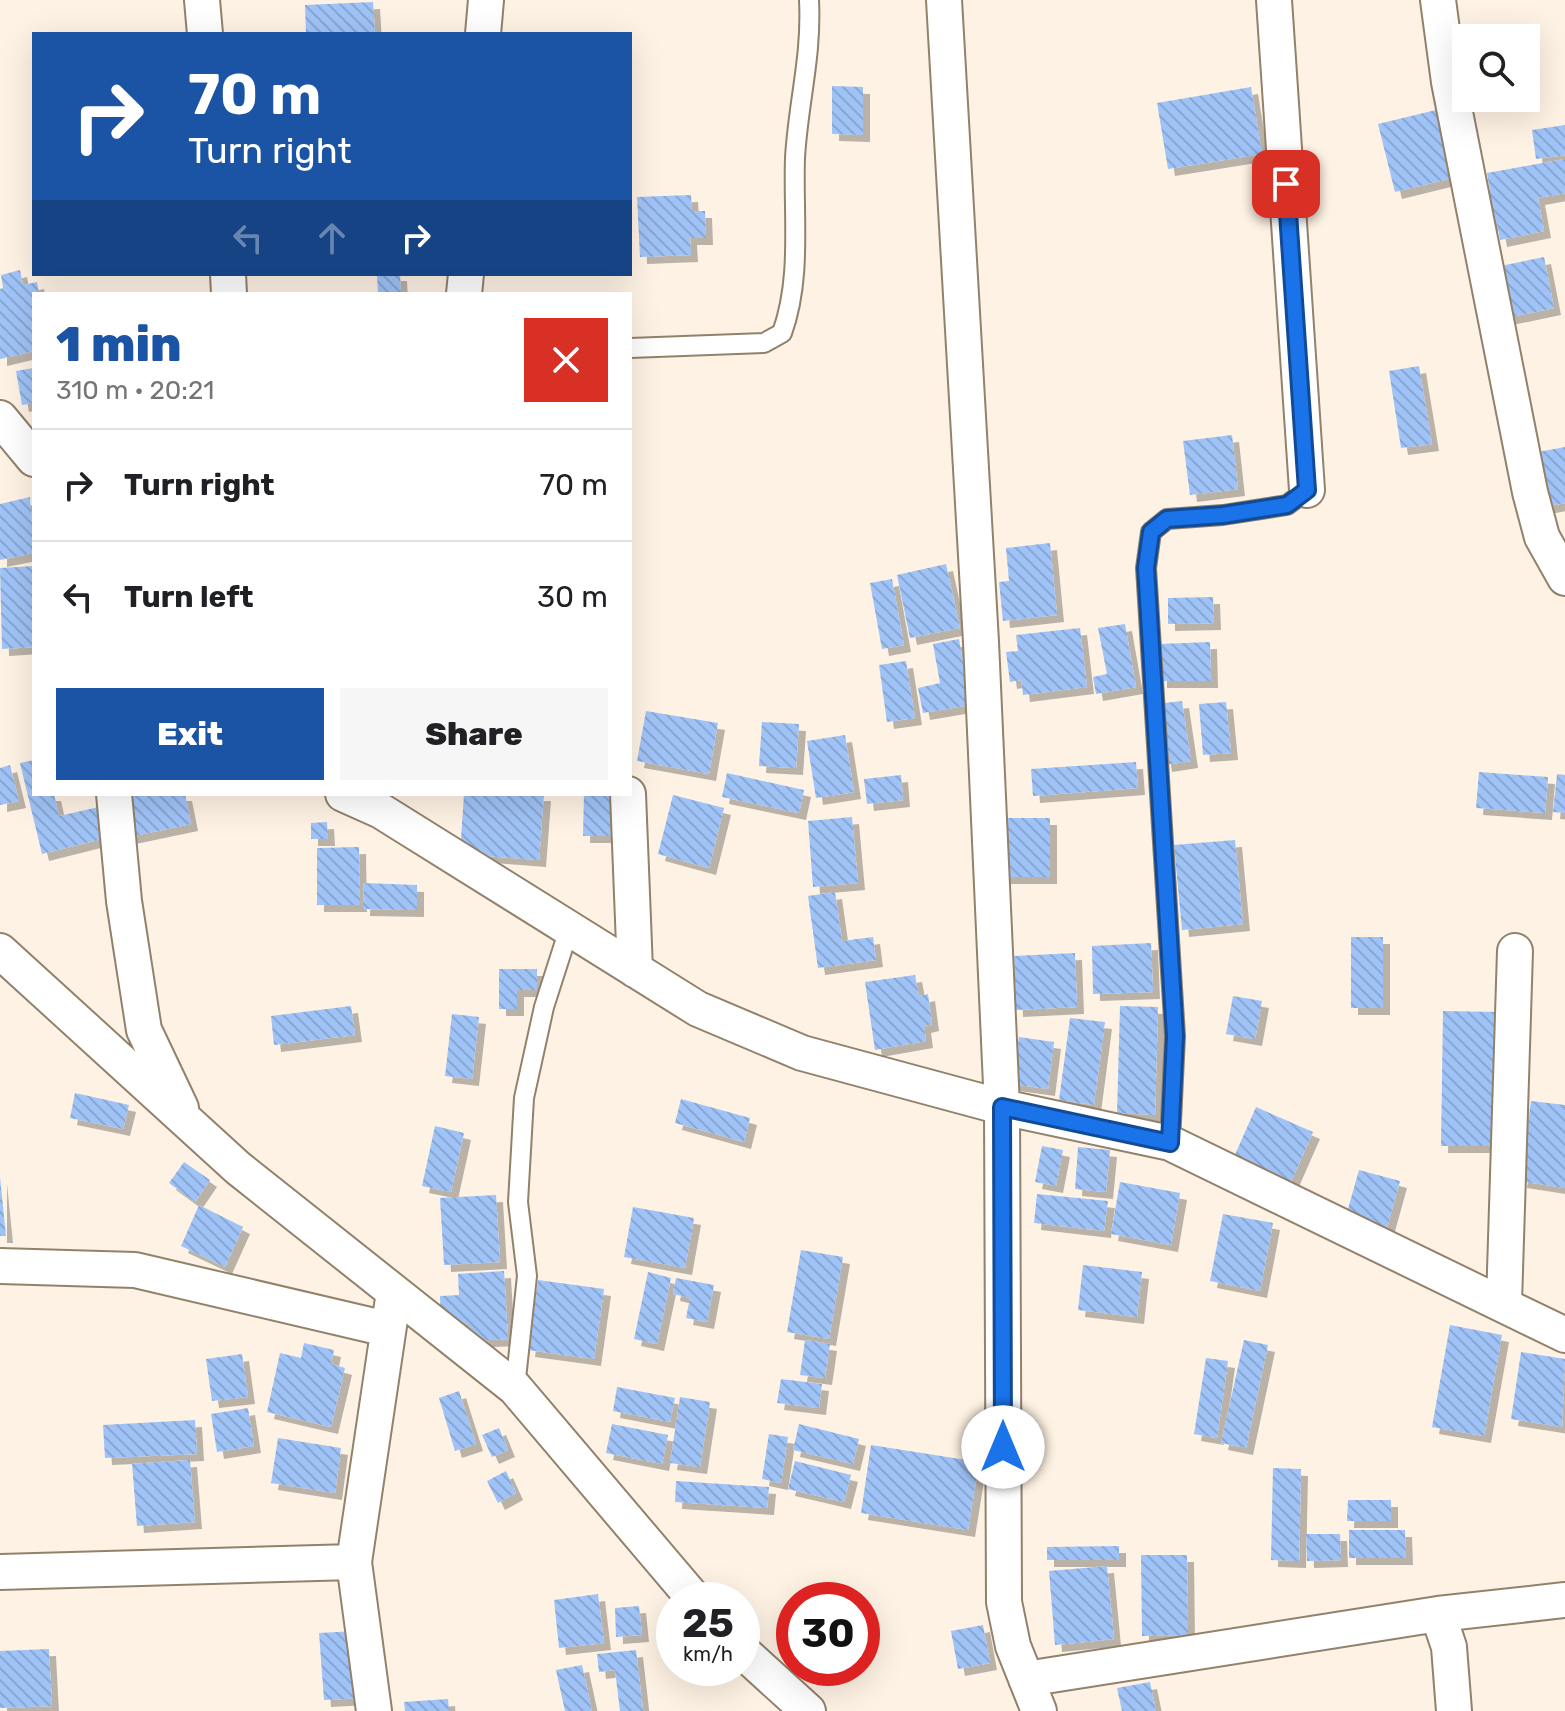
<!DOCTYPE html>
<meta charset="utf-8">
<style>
body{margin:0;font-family:Rubik,sans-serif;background:#f6f6f6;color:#202124;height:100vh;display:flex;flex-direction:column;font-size:30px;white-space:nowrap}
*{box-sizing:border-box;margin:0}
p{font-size:26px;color:#757577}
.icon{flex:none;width:44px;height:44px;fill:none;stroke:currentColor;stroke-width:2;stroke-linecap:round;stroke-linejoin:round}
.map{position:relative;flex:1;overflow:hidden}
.side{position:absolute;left:32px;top:292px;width:600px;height:504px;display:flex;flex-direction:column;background:#fff;border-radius:0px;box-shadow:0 8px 32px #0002}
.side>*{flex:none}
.hud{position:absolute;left:32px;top:32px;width:600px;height:244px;border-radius:0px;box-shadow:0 8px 32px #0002;background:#1b54a5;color:#fff;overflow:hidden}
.controls{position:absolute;left:1452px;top:24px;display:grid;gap:16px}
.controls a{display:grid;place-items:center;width:88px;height:88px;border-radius:0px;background:#fff;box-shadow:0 8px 32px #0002;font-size:40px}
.speed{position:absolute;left:656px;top:1582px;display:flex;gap:16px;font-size:40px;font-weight:700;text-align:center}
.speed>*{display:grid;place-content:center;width:104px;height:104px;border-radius:50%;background:#fff;box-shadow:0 8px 32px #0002;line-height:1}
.speed small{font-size:20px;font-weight:400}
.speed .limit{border:12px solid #d22;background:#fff;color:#111}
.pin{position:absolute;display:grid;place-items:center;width:68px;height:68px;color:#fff;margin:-34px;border-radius:16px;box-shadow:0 4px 12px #0006}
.me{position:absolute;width:88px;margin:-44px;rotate:0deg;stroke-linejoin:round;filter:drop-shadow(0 0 6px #0008)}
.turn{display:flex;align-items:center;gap:28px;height:168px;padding:0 24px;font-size:36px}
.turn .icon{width:104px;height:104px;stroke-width:2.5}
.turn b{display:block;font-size:56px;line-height:68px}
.lanes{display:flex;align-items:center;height:76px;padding:0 24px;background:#0003;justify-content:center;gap:40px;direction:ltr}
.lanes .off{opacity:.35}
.round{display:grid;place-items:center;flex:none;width:84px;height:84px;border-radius:0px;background:#f6f6f6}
.headline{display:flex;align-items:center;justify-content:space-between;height:136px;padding:0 24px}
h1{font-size:48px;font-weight:800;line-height:60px;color:#1b54a5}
.button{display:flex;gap:16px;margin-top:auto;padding:16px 24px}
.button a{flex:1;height:92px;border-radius:0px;background:#1b54a5;color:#fff;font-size:32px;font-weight:800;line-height:92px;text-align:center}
.button a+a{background:#f6f6f6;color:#202124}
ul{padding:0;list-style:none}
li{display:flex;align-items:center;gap:24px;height:112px;padding:0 24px;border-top:2px solid #e0e0e0}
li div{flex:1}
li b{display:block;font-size:30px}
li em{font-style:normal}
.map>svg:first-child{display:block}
.building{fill:url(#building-back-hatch);filter:url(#shadow)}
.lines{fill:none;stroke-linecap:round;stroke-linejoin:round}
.service-casing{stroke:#92816b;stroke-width:22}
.minor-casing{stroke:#92816b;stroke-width:38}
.service{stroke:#fff;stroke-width:18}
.minor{stroke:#fff;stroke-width:34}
.route-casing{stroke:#114b97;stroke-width:20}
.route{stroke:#1a73e8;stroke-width:14}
</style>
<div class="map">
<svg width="1565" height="1711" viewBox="0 0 1565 1711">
<defs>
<pattern id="building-back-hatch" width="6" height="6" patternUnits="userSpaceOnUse" patternTransform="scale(2)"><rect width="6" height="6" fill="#a0c3f7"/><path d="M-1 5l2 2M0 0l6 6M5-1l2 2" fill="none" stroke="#89a7d3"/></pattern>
<filter id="shadow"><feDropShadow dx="7" dy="7" stdDeviation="0" flood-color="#0004"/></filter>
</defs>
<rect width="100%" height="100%" fill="#fef2e4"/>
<path class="building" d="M373,2L375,34H306L305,5Z
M832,86L863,87V135L832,134Z
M1251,87L1262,154L1168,169L1157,103Z
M1436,110L1452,178L1395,192L1378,124Z
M1565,125V155L1536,159L1532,130Z
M1565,159V193L1538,198L1544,231L1500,240L1497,223L1486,225L1480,193L1490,191L1487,173Z
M691,195L692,211H705L706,238H690L691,255L640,257L637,197Z
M1544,257L1554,308L1501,319L1491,268Z
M20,270L23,285L37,282L39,294H34V351L0,359V289L3,288L1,275Z
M377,274H400L401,293L378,294Z
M1419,366L1432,444L1401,448L1389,371Z
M34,368V403L22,405L16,371Z
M1232,435L1238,489L1190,495L1183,441Z
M1565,447V503L1538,508L1527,454Z
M30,497L34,553L0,560V504Z
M1050,543L1057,615L1003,621L999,582L1009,581L1006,548Z
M946,564L960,628L910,638L897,575Z
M34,566V647L2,649L0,568Z
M892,579L904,645L882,649L870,583Z
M1213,597L1214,623L1168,624V598Z
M1125,624L1136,687L1096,694L1093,677L1107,674L1098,628Z
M1080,628L1087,687L1023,695L1021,680L1010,682L1006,652L1018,651L1016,635Z
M959,639L970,705L923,713L918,688L940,683L933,644Z
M1210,642L1211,681H1160V644Z
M906,661L915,718L887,722L879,665Z
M1182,701L1191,761L1165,765L1156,704Z
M1226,702L1231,753L1203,755L1199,704Z
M646,711L718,723L709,774L637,761Z
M762,722L799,724L796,768L759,766Z
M845,735L854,792L816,798L807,741Z
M34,760V794H54L59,816L103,806L110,837L42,854L20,763Z
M1136,762L1138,788L1033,796L1031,769Z
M10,765L19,801L0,805V768Z
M1479,772L1548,777L1545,813L1476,808Z
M727,773L804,790L799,813L722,797Z
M1557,774L1565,775V813L1553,812Z
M901,775L903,800L867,804L864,779Z
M138,794H185L191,824L124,838L116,798Z
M464,794H544L539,860L460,854Z
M584,794L617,795L615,836H583Z
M673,795L724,808L709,868L658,854Z
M852,817L858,883L813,887L808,821Z
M1002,818H1050V877H1002Z
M327,822L328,839H311V823Z
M1235,840L1243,924L1182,930L1174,845Z
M359,847L360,905H317V848Z
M364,883L417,885V910L363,909Z
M835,892L842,941L873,937L876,960L818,968L808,896Z
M1351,937H1383V1008H1351Z
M1151,943L1153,992L1093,994L1092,946Z
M1075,953L1077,1007L1016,1010L1014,956Z
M499,969H537V990H517V1009H499Z
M915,975L919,996L928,994L932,1024L924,1026L926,1041L875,1050L865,982Z
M1233,996L1262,1001L1255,1039L1226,1034Z
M351,1006L355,1035L274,1045L271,1016Z
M1120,1006L1158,1007L1155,1115L1117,1113Z
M1443,1011L1500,1012L1498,1146H1441Z
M452,1014L479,1017L472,1079L445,1076Z
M1070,1018L1105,1022L1094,1105L1059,1100Z
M1019,1037L1054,1042L1048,1089L1012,1084Z
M75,1093L129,1105L123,1129L70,1118Z
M681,1099L750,1118L744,1142L675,1123Z
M1531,1101L1565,1105V1188L1520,1181Z
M1256,1107L1313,1132L1287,1191L1230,1166Z
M435,1126L464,1133L451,1192L422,1186Z
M1042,1146L1063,1150L1056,1186L1035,1182Z
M1078,1147L1110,1150L1106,1192L1075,1189Z
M184,1162L210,1180L195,1202L169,1183Z
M1359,1170L1400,1181L1387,1228L1346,1216Z
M0,1177L6,1236H0Z
M1120,1182L1180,1193L1171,1245L1111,1234Z
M1037,1194L1108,1201L1104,1231L1034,1223Z
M496,1195L500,1262L444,1265L440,1198Z
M199,1205L243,1227L225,1267L181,1246Z
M633,1207L694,1218L685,1268L624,1257Z
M1223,1214L1273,1223L1260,1291L1210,1281Z
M801,1250L843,1257L829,1339L787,1332Z
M1083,1265L1142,1272L1137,1317L1078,1310Z
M504,1271L508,1339L470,1341L469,1324L441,1326L440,1296L459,1295L458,1274Z
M648,1272L671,1278L657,1344L634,1339Z
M676,1278L714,1285L707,1322L686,1318L690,1298L673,1294Z
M538,1280L604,1289L594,1359L528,1350Z
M1450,1325L1502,1335L1484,1436L1432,1427Z
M805,1340L830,1344L825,1378L800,1375Z
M1244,1340L1268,1345L1246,1448L1221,1443Z
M304,1343L334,1350L331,1364L345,1368L331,1427L267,1412L280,1353L301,1358Z
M1521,1352L1565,1359L1562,1427L1511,1419Z
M242,1354L248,1397L212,1401L206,1359Z
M1206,1358L1228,1361L1217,1438L1194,1434Z
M781,1379L822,1384L819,1408L777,1403Z
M617,1387L675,1398L670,1422L613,1411Z
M459,1391L476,1444L455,1451L439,1398Z
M680,1397L710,1402L700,1467L670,1463Z
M248,1408L254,1446L217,1452L211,1414Z
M195,1420L197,1454L105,1458L103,1425Z
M612,1424L668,1435L662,1464L606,1453Z
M799,1424L859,1439L853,1464L793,1450Z
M499,1428L508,1450L492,1457L482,1435Z
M769,1434L788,1437L781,1483L762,1479Z
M278,1438L341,1448L335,1493L271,1483Z
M871,1445L979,1462L968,1530L861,1513Z
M190,1460L195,1522L137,1526L132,1464Z
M795,1461L851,1475L844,1502L788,1489Z
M1273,1468L1301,1469L1299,1561L1271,1560Z
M506,1471L516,1493L498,1503L487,1481Z
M676,1481L769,1487L767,1508L675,1502Z
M1348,1500H1391V1521H1347Z
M1349,1530H1405L1406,1558H1349Z
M1306,1534H1340L1341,1560L1307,1561Z
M1119,1546V1560H1047V1547Z
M1141,1555H1187L1188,1635L1142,1636Z
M1107,1566L1114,1639L1055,1645L1049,1571Z
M598,1594L604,1643L559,1648L554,1600Z
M639,1606L642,1635L616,1637L615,1608Z
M983,1625L990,1663L958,1669L951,1631Z
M356,1631L361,1698L324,1700L319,1633Z
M49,1649L52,1706L0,1708V1651Z
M636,1650L643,1711H620L615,1670L599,1672L597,1654Z
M582,1665L592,1711H565L556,1670Z
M1150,1682L1156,1711H1122L1117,1688Z
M448,1699L449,1711H405L404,1702Z"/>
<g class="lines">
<defs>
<path id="service" d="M630,348L764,343L782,333C802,278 793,216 795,158C798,103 812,57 809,0
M1170,1143L1175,1036L1146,568L1151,532L1167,519L1223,515L1287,505L1307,490
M515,1388L527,1276L518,1202L524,1098L544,1007L569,929"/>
<path id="minor" d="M202,0L205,34
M944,0L981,642L1002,1107L1004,1602L1013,1646L1039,1711
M1274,0L1307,490
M1438,0L1449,82L1530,492L1542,537L1565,578
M483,34L486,0
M228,274L229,294
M464,294L466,274
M0,418L34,459
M114,794L124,901L144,1030L181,1108
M343,794L381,811L698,1009L802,1053L1002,1107L1170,1143L1565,1335
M628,794L635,970
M0,951L238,1168L515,1388L695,1600
M0,1266L135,1270L387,1329
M1504,1303L1515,951
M0,1572L354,1562
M1438,1614L1449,1647L1454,1711
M742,1651L808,1711
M1026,1679L1438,1614L1565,1600
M374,1711L354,1562L394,1292"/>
</defs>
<use href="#service" class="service-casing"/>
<use href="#minor" class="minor-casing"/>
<use href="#service" class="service"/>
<use href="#minor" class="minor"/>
</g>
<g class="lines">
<defs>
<path id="route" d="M1003,1447L1002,1107L1170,1143L1175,1036L1148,599L1146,568L1151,532L1167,519L1223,515L1287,505L1307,490L1286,184"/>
</defs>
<use href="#route" class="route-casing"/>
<use href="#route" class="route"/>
</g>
</svg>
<div class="controls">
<a><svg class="icon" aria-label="search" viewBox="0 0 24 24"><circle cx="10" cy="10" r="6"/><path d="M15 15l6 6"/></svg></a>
</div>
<div class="speed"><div>25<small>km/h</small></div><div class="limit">30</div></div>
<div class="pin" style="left:1286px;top:184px;background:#d93025"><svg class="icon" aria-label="arrive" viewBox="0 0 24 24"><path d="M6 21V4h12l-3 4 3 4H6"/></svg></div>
<svg class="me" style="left:1003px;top:1447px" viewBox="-20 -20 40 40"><circle r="19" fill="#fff"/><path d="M0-13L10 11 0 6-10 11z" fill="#1a73e8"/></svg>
<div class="hud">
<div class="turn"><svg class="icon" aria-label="right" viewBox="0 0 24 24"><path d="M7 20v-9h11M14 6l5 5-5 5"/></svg><div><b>70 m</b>Turn right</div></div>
<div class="lanes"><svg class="icon off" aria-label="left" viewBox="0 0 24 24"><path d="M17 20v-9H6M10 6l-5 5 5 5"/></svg><svg class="icon off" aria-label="ahead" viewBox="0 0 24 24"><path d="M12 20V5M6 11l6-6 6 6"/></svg><svg class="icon" aria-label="right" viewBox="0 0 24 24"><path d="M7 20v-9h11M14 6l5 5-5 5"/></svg></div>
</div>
<section class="side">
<div class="headline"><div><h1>1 min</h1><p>310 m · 20:21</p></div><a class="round" style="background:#d93025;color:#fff"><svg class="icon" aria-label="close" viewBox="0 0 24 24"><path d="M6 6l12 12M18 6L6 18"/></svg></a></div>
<ul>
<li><svg class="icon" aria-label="right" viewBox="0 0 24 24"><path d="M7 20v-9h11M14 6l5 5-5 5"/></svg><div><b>Turn right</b></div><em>70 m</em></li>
<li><svg class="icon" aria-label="left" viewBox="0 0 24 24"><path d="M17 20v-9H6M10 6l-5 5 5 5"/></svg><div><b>Turn left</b></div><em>30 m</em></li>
</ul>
<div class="button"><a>Exit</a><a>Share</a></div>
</section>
</div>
